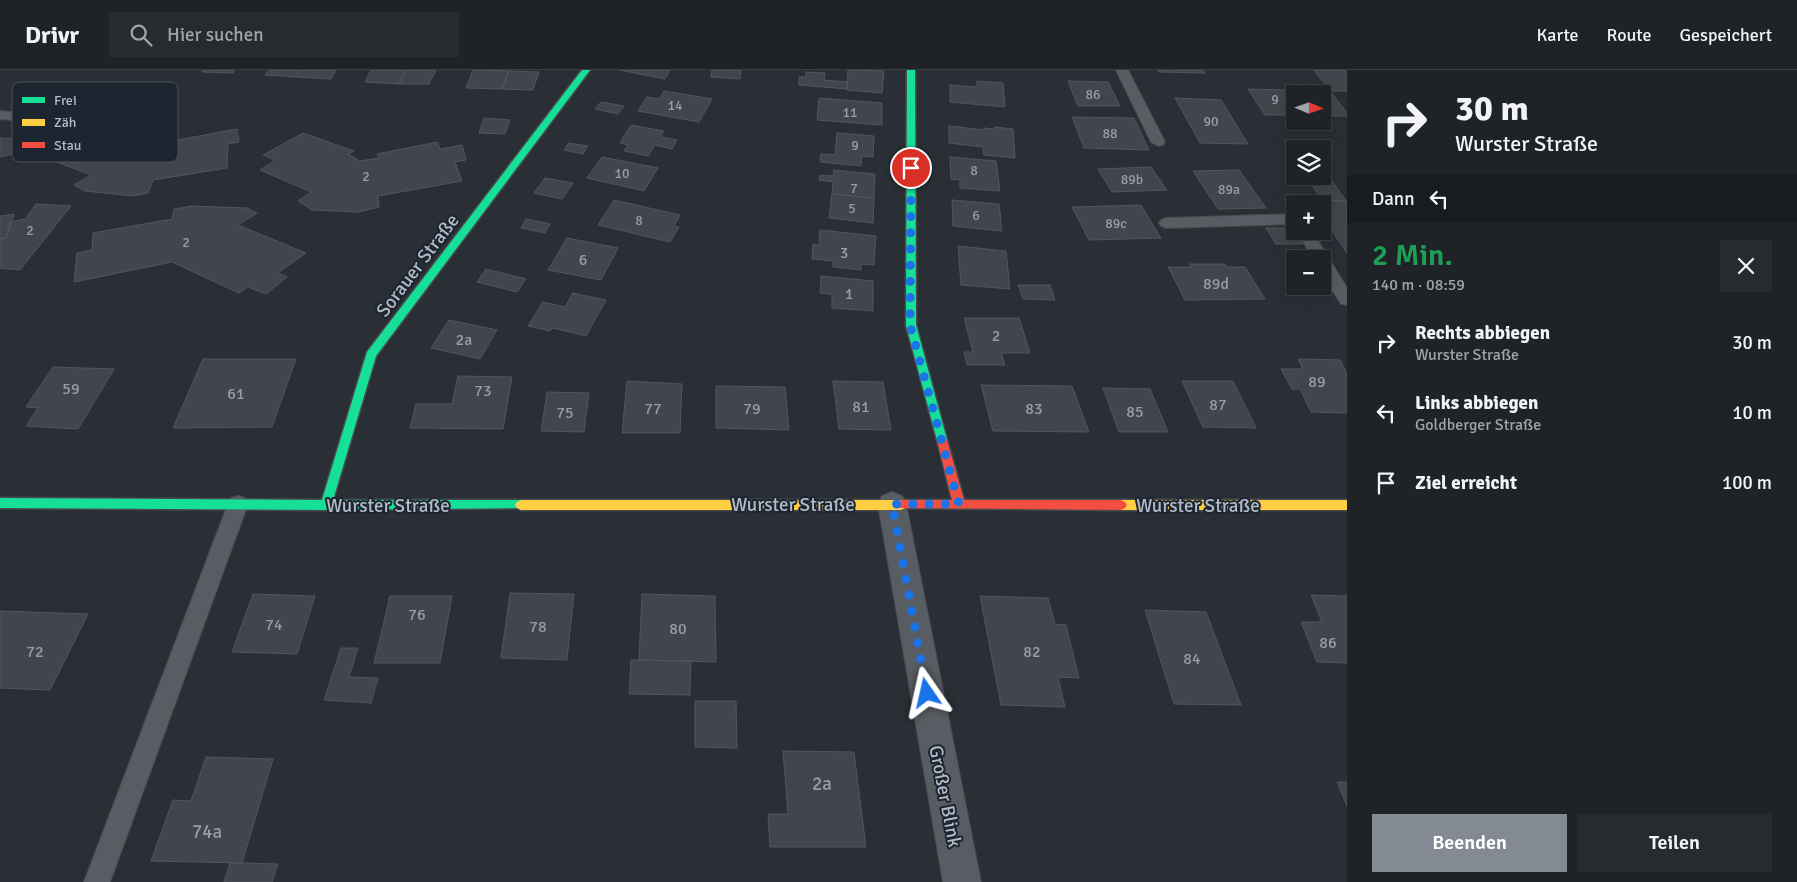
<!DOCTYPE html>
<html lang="de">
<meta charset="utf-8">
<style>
body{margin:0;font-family:Signika,sans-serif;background:#272b30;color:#f1f3f6;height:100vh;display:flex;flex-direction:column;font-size:19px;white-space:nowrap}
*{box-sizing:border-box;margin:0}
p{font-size:16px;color:#a1a4a8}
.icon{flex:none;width:28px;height:28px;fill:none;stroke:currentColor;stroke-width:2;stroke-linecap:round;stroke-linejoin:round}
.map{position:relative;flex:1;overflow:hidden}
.drawer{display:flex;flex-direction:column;background:#1f2328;width:450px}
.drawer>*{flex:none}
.hud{background:#1f2328;color:#f1f3f6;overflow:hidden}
.needle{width:32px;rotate:92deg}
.fabs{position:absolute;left:1286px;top:15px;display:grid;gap:10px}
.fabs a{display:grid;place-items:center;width:45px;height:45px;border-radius:0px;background:#1f2328;box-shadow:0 5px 20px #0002,0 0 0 1px #3c4045;font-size:25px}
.pin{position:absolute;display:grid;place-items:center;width:42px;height:42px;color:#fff;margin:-21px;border:2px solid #fff;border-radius:50%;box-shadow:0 1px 5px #0007}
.me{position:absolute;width:55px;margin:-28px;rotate:349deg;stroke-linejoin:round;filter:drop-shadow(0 0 4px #0008)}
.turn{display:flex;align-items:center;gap:18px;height:105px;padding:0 25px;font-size:22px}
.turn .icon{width:65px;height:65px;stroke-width:2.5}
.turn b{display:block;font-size:35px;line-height:42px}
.then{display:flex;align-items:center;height:48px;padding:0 25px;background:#0003;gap:10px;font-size:19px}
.round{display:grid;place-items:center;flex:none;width:52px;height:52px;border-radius:0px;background:#272b30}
.head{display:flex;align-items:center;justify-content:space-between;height:85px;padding:0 25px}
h1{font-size:30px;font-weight:600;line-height:38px;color:#1e9e55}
.primary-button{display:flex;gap:10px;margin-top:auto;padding:10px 25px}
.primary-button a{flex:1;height:58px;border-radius:0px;background:#838a94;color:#fff;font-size:20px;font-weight:600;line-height:58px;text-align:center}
.primary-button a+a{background:#272b30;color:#f1f3f6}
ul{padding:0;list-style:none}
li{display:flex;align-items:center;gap:15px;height:70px;padding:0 25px}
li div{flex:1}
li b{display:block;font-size:19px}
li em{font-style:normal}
header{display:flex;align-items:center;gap:30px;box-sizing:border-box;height:70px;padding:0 25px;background:#1f2328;border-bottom:1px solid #3c4045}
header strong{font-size:24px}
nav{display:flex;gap:28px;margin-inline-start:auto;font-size:18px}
.search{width:350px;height:45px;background:#272b30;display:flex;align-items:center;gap:12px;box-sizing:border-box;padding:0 18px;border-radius:0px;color:#a1a4a8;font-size:19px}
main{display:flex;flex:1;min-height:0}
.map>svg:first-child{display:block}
.building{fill:#41464c;stroke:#51565d}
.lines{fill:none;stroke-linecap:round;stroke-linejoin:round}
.lane-casing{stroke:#474b50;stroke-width:2}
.street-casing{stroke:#474b50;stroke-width:2}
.fast-casing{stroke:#474b50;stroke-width:3}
.slow-casing{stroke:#474b50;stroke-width:3}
.jam-casing{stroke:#474b50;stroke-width:3}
.lane{fill:#585d63;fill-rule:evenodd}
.street{fill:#585d63;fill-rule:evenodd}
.fast{fill:#16e098;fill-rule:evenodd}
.slow{fill:#ffcf43;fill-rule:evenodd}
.jam{fill:#f24e42;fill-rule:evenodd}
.route{stroke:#1a73e8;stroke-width:9;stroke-dasharray:0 16.2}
.labels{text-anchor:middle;stroke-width:4;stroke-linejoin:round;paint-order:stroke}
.far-number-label{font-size:14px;fill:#969ea8}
.number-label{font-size:16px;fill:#969ea8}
.street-label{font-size:19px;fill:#b3bbc7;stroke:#1c2530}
.near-number-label{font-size:19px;fill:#969ea8}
.key{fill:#1c2530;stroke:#49525d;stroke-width:1}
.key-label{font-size:14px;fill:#b3bbc7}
</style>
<header>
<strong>Drivr</strong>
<div class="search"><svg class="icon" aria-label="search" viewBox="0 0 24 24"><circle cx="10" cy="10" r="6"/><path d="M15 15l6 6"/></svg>Hier suchen</div>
<nav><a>Karte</a><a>Route</a><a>Gespeichert</a></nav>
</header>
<main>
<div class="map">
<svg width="1347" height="812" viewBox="0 0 1347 812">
<rect width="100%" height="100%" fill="#292f35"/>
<path class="building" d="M203,0H235L233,3L202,2Z
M269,0H301L296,7L265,5Z
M301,0H336L331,9L296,7Z
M371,0H406L399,14L365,12Z
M406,0H436L429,14H399Z
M473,0H482L509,1L502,19L466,18Z
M620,0H670L665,9Z
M712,0H741L740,9L711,7Z
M848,0L884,1L882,23L847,20Z
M1157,0H1203L1205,3L1159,2Z
M1314,0H1347V21H1330Z
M509,1L539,2L533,20L502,19Z
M806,2L825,3L824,10L847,12V19L799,15V7H806Z
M977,11L1003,13L1005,37L950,32V15L977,17Z
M1068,11L1108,12L1120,36H1078Z
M1248,19L1330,21L1347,43V46H1322V24H1295V45H1265Z
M664,21L712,29L699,52L638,41L647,27L659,29Z
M819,28L882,33V55L817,50Z
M1175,28L1221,30L1248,74L1200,73Z
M601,32L624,36L618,44L595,39Z
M1072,47L1134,48L1149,80L1084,78Z
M484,48L510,50L505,64L479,63Z
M103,52L140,69L155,59L169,60L167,72L237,59L239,72L228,74L227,98L153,110L148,123L133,126L85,121L74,115L91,105L34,83L63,67L57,65L77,53L91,58Z
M631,55L664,61L660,67L677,70L672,79L655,75L648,86L624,81L628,75L620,73Z
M949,56L984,60V58L995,59V57L1013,59L1015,88L984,85L983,77L949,73Z
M303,63L354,81L348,84L360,91L379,88L377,84L437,72L440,79L462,75L466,90L455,92L462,111L378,126L379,137L359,142L312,140L298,131L311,122L260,100L275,90L263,85Z
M837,63L874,66L873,87L862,86L861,96L820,92L821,84L835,85Z
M0,68L18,69L21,82L0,87Z
M569,73L588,76L583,84L564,80Z
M602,87L658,98L644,121L587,108Z
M950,87L996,91L1000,121L960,118V110L951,109Z
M1151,97L1167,120L1112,122L1098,99Z
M1322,97L1346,131L1322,130L1306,106H1322Z
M834,100L875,104L874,128L832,124L833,112L819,110L820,105L833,106Z
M1239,100L1266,138L1218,139L1193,101Z
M545,108L573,113L562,129L534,123Z
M832,124L874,128L873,153L829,148Z
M614,130L680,145L674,156L679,157L670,172L598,155Z
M952,130L999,134L1002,161L953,156Z
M1312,130L1347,131V183L1322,146V134H1315Z
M36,134L71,136L20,200L0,198V169L6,168L10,152L25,149Z
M1141,135L1161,168L1089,170L1072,137Z
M192,136L247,138L257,143L238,155L306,183L278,203L287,207L266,224L248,217L239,223L172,192L74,212L77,183L92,180L93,163L172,149L174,139Z
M14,144L6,168L0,169V146Z
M526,149L550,154L545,163L521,158Z
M1266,158H1292L1303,174H1276Z
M820,160L876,166L874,195L861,194V200L833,197V191L812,189L813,174L819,175Z
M567,168L618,178L601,210L548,200Z
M958,176L1006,181L1010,219L961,215Z
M1189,194H1225L1227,197H1245L1265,229L1185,230L1168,197H1191Z
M486,199L526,209L517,222L477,212Z
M821,206L873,211V241L832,238V224L820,223Z
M1018,215H1050L1055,230L1023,229Z
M573,223L606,230L586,266L553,258L550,261L528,256L543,232L565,237Z
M964,248H1019L1030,283H1001L1005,295H967L964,282H973Z
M449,250L497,260L480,289L431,278Z
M203,289H296L272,357L173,358Z
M1298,289L1340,290L1347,303V343L1311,342L1300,319H1292L1281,299H1303Z
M53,297L114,299L78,359L26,356L38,338L26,337Z
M458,306L512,307L503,359L410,358L416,334H452Z
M627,311L682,314L680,363H622Z
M833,311L883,312L891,360L839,359Z
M1182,311H1233L1256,358L1203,357Z
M981,315L1072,316L1089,362L993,361Z
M716,316L785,317L789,360L716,358Z
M1103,318L1150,319L1168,362H1119Z
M547,322L589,323L584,362L541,361Z
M510,523L574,524L567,590L501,588Z
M253,524L315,526L297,584L232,582Z
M642,524L715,526L716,592L639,590Z
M1311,525L1347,526V593L1317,592L1301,552H1322Z
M390,526H452L440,593H374Z
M980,526L1048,528L1055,554L1066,555L1079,608L1058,607L1065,637L1001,635Z
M1145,540L1206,542L1241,635L1174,634Z
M0,541L88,544L50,620L0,618Z
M341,578H358L349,607L378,608L371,633L324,630Z
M631,590L691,591L690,625L629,624Z
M695,631H736L737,678L695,677Z
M783,681L854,682L866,777H770L768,744H788Z
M206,687L273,689L242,793L151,791L173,730L191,731Z
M1337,712H1347V736Z
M230,793H242L278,794L272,812H224Z"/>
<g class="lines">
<defs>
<path id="lane" d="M1116,0H1128L1165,72L1163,75L1158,76L1151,72Z
M0,41L48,45L54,49L48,53L0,49Z
M1295,144V154L1166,158L1161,156L1159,153L1161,150L1166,148Z
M1297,161H1312L1347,218V235L1341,234L1322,204V189H1313Z
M238,426L245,428L248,434L110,812H84L228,434L231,428Z"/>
<path id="street" d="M892,422L902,426L906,434L981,812H943L878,434L882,426Z"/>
<path id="fast" d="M582,0H590L376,286L333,430H521L525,432L527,435L525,438L326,440L0,438V428L322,430L367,282Z
M907,0H915L916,255L947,370L942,374L937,370L906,255Z"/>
<path id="slow" d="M521,430H901L905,432L907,435L905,438L901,440H521L517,438L515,435L517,432Z
M1121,430H1347V440H1121L1117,438L1115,435L1117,432Z"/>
<path id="jam" d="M942,366L947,370L964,430H1121L1125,432L1127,435L1125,438L1121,440L897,438L895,435L897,432L901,430H952L937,370Z"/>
</defs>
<use href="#lane" class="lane-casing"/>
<use href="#street" class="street-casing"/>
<use href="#fast" class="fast-casing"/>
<use href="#slow" class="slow-casing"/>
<use href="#jam" class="jam-casing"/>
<use href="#lane" class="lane"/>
<use href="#street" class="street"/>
<use href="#fast" class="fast"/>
<use href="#slow" class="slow"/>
<use href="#jam" class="jam"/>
</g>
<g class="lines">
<path class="route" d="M911,98L910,255L959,434H892L927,623"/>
</g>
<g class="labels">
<g class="far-number-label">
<text x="1093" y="29">86</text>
<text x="1275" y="34">9</text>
<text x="675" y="40">14</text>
<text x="850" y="47">11</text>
<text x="1211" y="56">90</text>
<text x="1110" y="68">88</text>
<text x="855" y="80">9</text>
<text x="974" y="105">8</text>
<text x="622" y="108">10</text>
<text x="366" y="111">2</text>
<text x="1132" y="114">89b</text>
<text x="854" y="123">7</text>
<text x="1229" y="124">89a</text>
<text x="852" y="143">5</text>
<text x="976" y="150">6</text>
<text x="639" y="155">8</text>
<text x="1116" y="158">89c</text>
<text x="30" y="165">2</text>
<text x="186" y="177">2</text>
</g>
<g class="number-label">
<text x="844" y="188">3</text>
<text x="583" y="195">6</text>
<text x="1216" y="219">89d</text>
<text x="849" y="229">1</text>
<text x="996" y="271">2</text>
<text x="464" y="275">2a</text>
<text x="1317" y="317">89</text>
<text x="71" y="324">59</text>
<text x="483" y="326">73</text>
<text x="236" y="329">61</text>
<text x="1218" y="340">87</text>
<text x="861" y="342">81</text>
<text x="653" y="344">77</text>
<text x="752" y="344">79</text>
<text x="1034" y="344">83</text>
<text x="1135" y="347">85</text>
<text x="565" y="348">75</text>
<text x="417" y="550">76</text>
<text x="274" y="560">74</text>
<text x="538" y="562">78</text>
<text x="678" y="564">80</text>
<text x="1328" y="578">86</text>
<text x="35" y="587">72</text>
<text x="1032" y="587">82</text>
<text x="1192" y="594">84</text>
</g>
<g class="street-label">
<text transform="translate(417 195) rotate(-53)" y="7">Sorauer Straße</text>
<text x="793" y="441">Wurster Straße</text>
<text x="388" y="442">Wurster Straße</text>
<text x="1198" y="442">Wurster Straße</text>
<text transform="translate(946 726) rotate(79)" y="7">Großer Blink</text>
</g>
<g class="near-number-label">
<text x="822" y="720">2a</text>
<text x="207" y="768">74a</text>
</g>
</g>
<rect x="12" y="12" width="166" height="80" rx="8" class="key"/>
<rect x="22" y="27" width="23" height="6" fill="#16e098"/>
<rect x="22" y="49" width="23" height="7" fill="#ffcf43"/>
<rect x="22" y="72" width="23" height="6" fill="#f24e42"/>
<g class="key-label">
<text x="54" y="35">Frei</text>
<text x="54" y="57">Zäh</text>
<text x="54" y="80">Stau</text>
</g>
</svg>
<div class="fabs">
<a><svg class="needle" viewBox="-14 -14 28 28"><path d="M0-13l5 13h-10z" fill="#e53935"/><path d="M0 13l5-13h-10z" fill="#a1a4a8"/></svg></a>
<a><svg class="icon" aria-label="layers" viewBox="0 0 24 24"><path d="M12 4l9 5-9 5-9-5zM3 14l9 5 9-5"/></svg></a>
<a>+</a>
<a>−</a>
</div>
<div class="pin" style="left:911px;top:98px;background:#d93025"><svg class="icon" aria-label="arrive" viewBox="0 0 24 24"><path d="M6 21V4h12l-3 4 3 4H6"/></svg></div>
<svg class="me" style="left:927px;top:623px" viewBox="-20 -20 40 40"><path d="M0-17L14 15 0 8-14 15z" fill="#1a73e8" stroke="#fff" stroke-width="4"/></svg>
</div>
<section class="drawer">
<div class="hud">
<div class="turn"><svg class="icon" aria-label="right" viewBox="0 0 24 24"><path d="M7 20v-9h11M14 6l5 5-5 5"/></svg><div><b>30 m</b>Wurster Straße</div></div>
<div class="then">Dann<svg class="icon" aria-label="left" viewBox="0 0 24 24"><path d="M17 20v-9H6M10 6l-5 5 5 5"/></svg></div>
</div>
<div class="head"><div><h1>2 Min.</h1><p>140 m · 08:59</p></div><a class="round"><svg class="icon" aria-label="close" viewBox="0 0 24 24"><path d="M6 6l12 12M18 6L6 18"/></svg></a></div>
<ul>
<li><svg class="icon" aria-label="right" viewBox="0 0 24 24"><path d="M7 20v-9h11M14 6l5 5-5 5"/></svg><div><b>Rechts abbiegen</b><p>Wurster Straße</p></div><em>30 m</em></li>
<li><svg class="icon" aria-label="left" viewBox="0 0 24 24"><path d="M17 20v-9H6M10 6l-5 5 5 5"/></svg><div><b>Links abbiegen</b><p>Goldberger Straße</p></div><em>10 m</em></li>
<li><svg class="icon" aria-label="arrive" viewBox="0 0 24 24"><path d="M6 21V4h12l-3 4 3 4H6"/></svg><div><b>Ziel erreicht</b></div><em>100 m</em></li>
</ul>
<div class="primary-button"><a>Beenden</a><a>Teilen</a></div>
</section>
</main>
